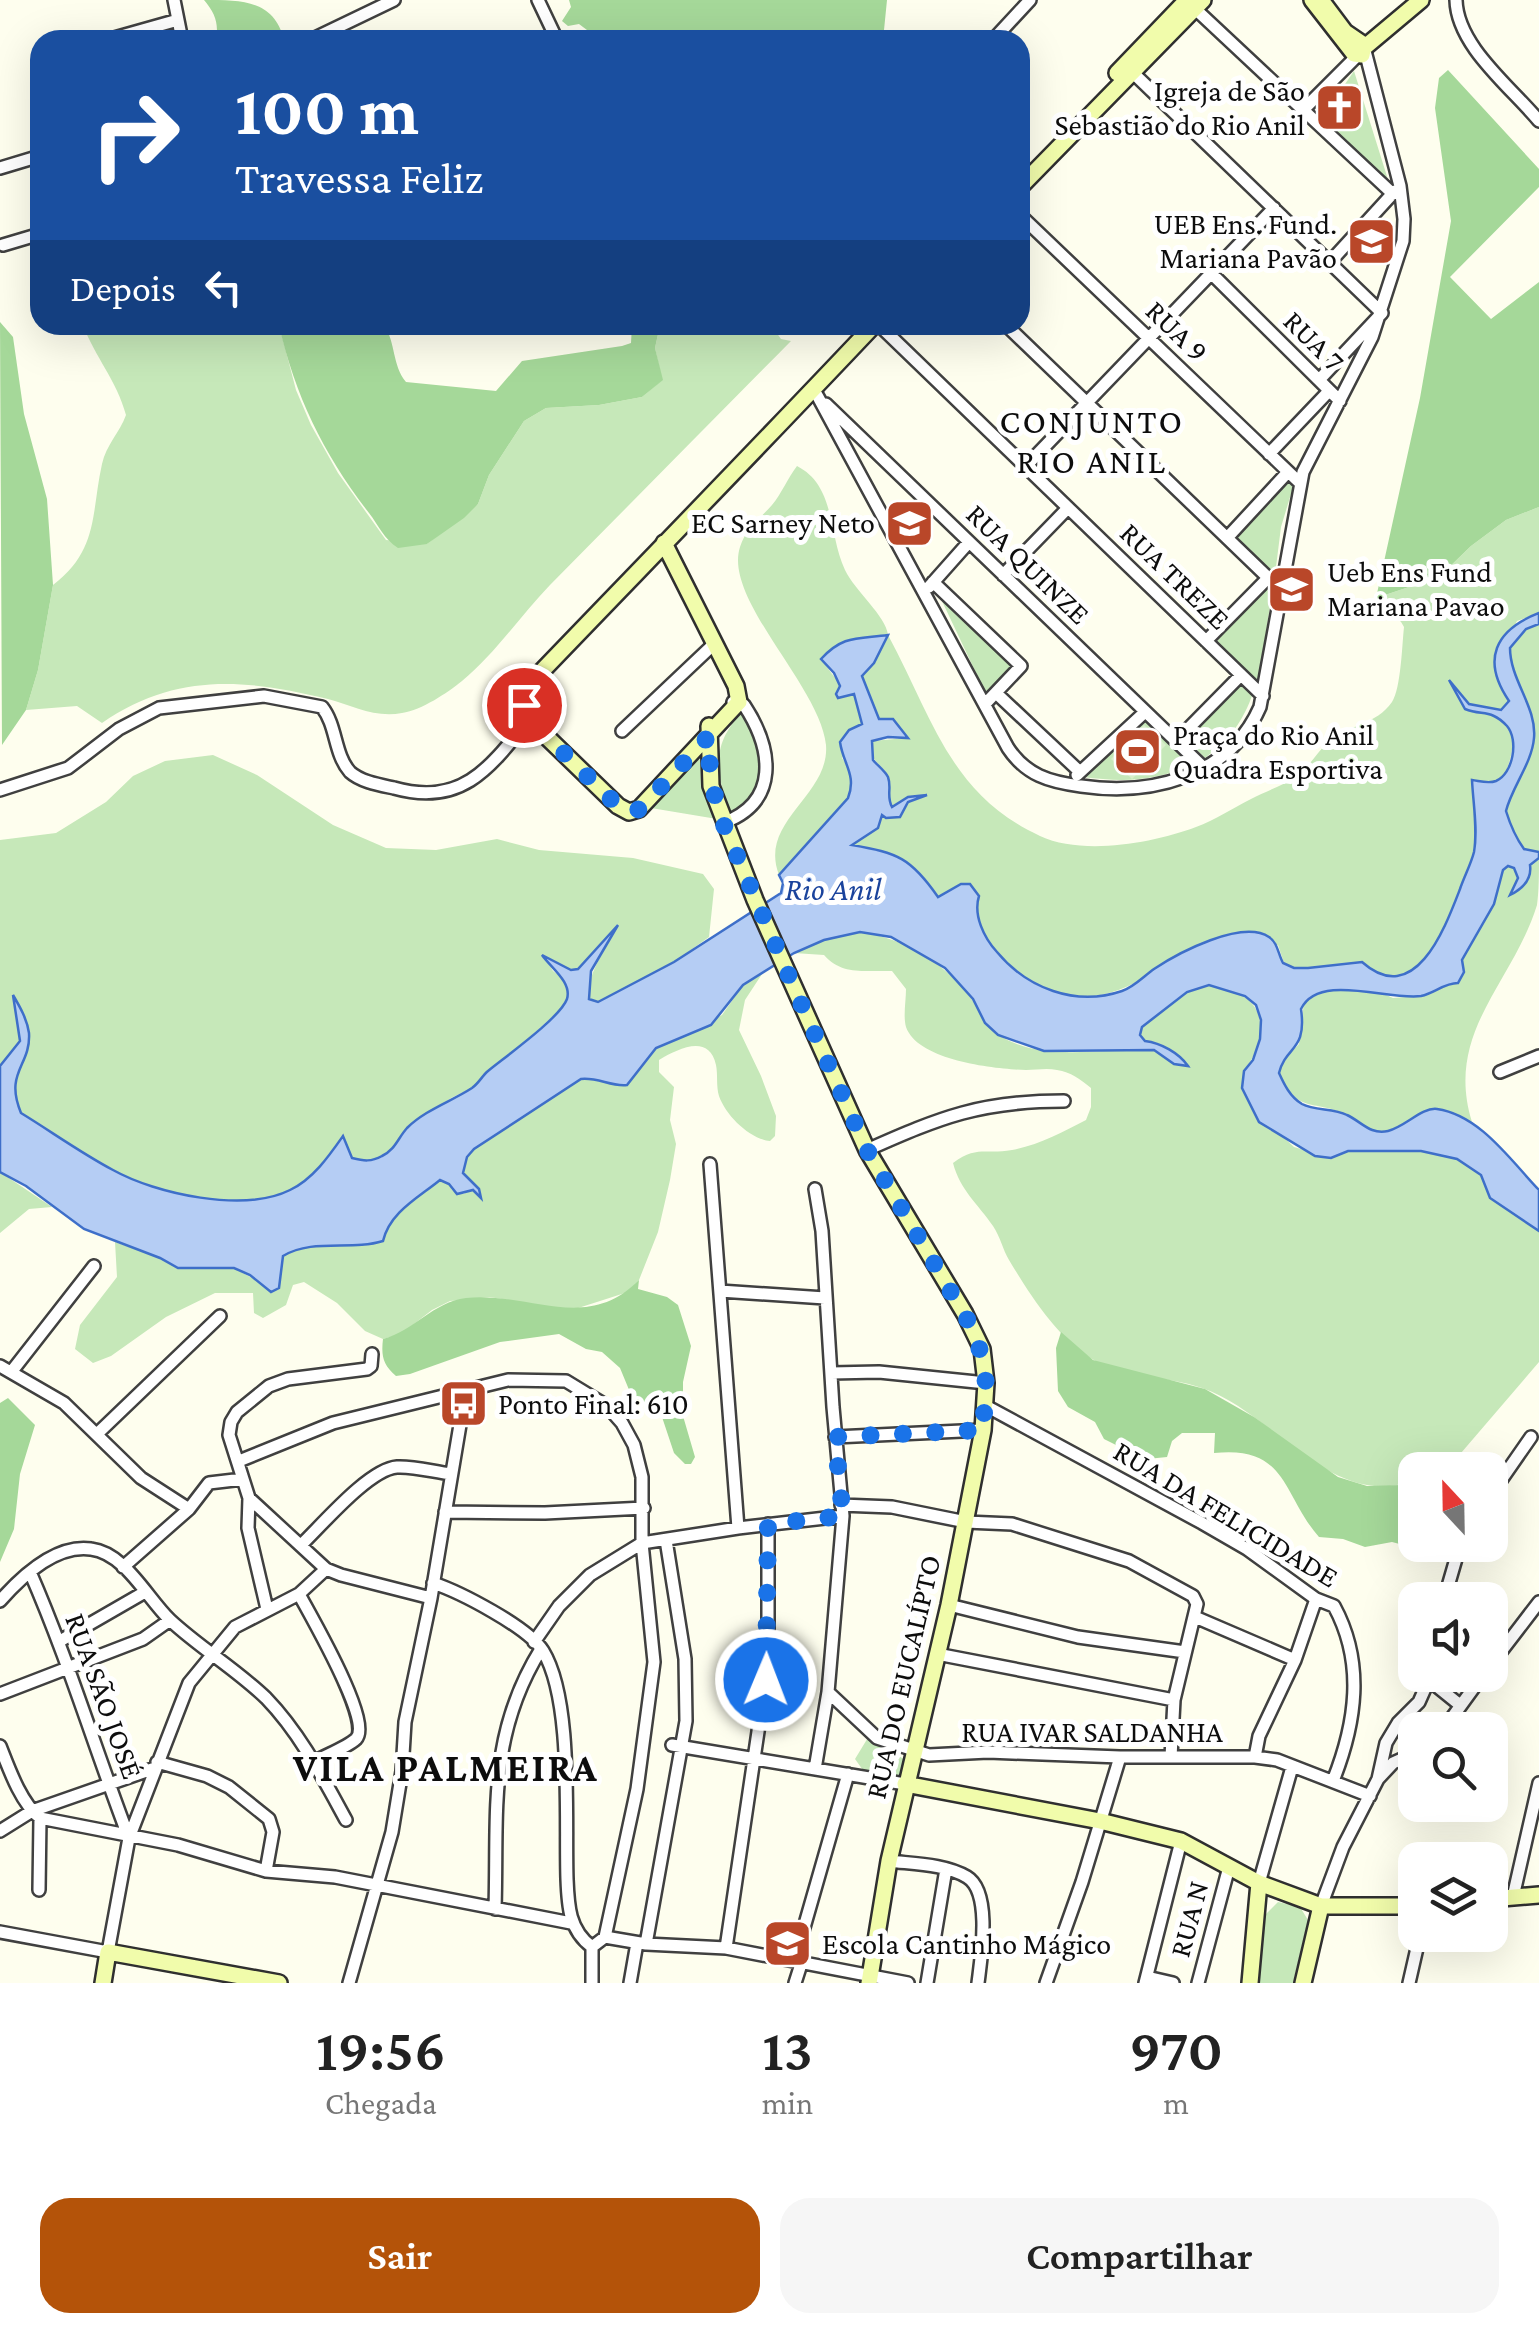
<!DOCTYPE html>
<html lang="pt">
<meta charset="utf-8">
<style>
body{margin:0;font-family:"Crimson Pro",serif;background:#f6f6f6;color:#222;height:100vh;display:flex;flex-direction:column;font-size:38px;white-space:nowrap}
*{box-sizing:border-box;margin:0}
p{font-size:32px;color:#767676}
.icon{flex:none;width:55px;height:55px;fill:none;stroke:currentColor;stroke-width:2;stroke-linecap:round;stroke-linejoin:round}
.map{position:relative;height:1983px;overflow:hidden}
.side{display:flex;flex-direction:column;background:#fff;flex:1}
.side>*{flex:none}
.hud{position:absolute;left:30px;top:30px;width:1000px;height:305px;border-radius:30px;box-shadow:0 10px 40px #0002;background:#1a4fa0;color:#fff;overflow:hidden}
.needle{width:65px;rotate:338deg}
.controls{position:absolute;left:1398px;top:1452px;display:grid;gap:20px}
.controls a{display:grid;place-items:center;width:110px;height:110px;border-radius:20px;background:#fff;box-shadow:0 10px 40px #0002;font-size:50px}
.pin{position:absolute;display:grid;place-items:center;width:85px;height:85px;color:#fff;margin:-42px;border:5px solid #fff;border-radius:50%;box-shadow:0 2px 10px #0007}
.me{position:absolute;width:110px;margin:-55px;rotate:1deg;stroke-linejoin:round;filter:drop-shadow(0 0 8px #0008)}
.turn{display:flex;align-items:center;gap:35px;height:210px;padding:0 40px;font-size:45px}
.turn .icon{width:130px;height:130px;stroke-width:2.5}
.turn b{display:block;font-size:70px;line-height:85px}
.then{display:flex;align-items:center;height:95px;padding:0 40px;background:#0003;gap:20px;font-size:38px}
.eta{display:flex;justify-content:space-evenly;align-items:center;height:170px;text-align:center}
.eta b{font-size:60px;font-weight:600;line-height:70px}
.button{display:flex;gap:20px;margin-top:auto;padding:20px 40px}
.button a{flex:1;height:115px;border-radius:30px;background:#b45309;color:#fff;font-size:40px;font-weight:600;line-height:115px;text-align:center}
.button a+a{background:#f6f6f6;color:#222}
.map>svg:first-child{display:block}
.green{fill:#c6e8b9}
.forest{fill:#a5d899}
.pitch{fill:#d9efcb}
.water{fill:#b5cdf4;stroke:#3e6fc9;stroke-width:2.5}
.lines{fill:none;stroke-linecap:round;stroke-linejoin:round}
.street-casing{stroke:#404040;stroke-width:16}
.secondary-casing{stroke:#2f2f2f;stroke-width:20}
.street{stroke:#fff;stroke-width:11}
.secondary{stroke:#f1fcab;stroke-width:15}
.route{stroke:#1a73e8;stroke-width:18;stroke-dasharray:0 32.4}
.labels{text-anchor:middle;stroke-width:10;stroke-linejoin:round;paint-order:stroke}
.poi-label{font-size:30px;fill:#0d0d0d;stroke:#fff;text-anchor:start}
.street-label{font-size:30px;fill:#0d0d0d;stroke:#fff}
.water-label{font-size:32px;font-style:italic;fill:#1a439c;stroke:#fff}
.quarter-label{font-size:35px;letter-spacing:2.5px;fill:#0d0d0d;stroke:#fff}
.district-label{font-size:40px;font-weight:bold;letter-spacing:2.5px;fill:#0d0d0d;stroke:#fff}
</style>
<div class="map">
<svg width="1539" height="1983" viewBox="0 0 1539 1983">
<rect width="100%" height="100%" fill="#fefeee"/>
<path class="green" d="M1354,71L1390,186L1332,128L1341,119L1349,127L1360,116L1355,110L1360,105L1343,87Z
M83,325H279L296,390L311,425L338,473L386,540L427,544L478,504L489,475L524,421L546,408L599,405L642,397L662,380L655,348L660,325H771L781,339L791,341C711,422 630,504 550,585C521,615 494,655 462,681C447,693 422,710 402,713C375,718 353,706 328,699C246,679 176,672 102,723L77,706L26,710L38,670L53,585C99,550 91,513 102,464C106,445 120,432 126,415C117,381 95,357 83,325Z
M797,466C836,486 828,534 845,570C855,591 886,616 888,635C932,716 949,794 1040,836C1083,856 1153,843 1196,827C1215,820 1233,808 1251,799C1266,791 1285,785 1298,775C1310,766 1318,751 1329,741C1350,724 1376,725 1392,702C1401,688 1402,645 1404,627C1398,614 1385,610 1376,598L1439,577L1471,546L1506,520L1539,507V613L1517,621C1502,654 1487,669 1509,701L1501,710L1469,704L1453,684L1471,712C1506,711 1519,732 1509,763C1506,772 1504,778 1496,781C1488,784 1480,781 1472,781C1473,803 1478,830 1474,852C1471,864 1464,877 1459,889C1445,928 1416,1008 1362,962L1308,968H1294L1284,963L1278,945L1140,980C1118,993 1090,1000 1063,996C1025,990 966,937 979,896L970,884H961L938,897L923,876L852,846L859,838L869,834L882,813L886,818L900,817L908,802L923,796L892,807C886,796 891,791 889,780C885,762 869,767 872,741L906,738L886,720L879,719L862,676L874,663L887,635L858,639L821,659C831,672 839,686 854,693L862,724L856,728L842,758C852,772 855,781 849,797L779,875C758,821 830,796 826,745C820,686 723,599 740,547C746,528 760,519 772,505C782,493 787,479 797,466Z
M1288,479L1294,484L1281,527L1275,575L1234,538Z
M1265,588L1272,594L1258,682L1216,642Z
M941,599L1013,668L986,694Z
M1539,624V852L1525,849C1516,839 1510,824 1506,811C1512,787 1532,763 1534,738C1537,707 1510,679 1510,648L1526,629Z
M1241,683L1253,693C1243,722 1229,740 1205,758L1185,739Z
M743,711C758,746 778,800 728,815C718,770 709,747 743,711Z
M1145,718L1190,765C1155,782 1122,782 1083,777Z
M213,755L257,775L333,825L386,848L436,850L497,839L539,850L633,858L703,874L714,889L709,937L674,962L598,1002L589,999C587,972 604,954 614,930L578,969L571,970L544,956L553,971L565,980L569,995L563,1007L510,1055L484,1074L476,1086L451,1098L407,1129L395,1147L383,1156L365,1162L352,1158L344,1137C329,1156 315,1175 295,1187C250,1216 159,1194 114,1171C82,1155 52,1132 21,1114C10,1086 19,1068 29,1041L19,1019L20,1041L0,1066V840L56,833L106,802L133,776L165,761Z
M698,759L706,761L717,819L651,808Z
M1539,858C1539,873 1539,891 1537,905C1513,983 1444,1032 1472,1122C1460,1117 1446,1109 1434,1110C1417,1110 1402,1129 1384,1131C1368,1133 1361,1123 1348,1116C1316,1098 1297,1116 1279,1073L1281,1063L1299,1044L1304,1002L1324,991L1373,989L1393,998L1418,996L1449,983L1494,904L1502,870L1508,866L1514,868L1518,878L1511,893L1529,878L1530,866Z
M860,932C906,939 941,960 970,997C980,1009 983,1025 997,1034C1041,1063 1099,1048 1149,1050C1158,1051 1168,1056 1178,1058C1167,1047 1150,1047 1140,1035L1142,1027C1162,1014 1183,989 1207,985C1216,984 1228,989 1237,993C1271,1007 1263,1047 1244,1071L1259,1122L1278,1132L1294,1147L1332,1158L1348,1151H1421L1457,1159L1481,1175L1491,1198L1539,1231V1362L1449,1467L1415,1470V1480C1331,1512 1274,1412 1202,1388C1168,1376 1122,1378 1092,1359C1057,1337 1030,1295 1009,1260C1003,1250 1000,1236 993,1226C978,1204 960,1190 953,1163C977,1145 986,1155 1012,1150C1039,1145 1063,1132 1086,1120L1091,1107V1088C1080,1079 1071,1072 1057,1070C1047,1068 1036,1070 1026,1070C995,1069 918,1061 906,1027C903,1016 906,1001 906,989L892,971C866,970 842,976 824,955L794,953L824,940Z
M762,974L745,1000L739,1030L761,1076L776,1116L775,1136L770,1141C750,1139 726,1116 719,1096C716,1086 718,1075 716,1065C709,1033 678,1049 659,1060V1072L674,1087L670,1120L676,1144L670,1180L658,1232L639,1280L628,1292L572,1310L489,1297L450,1301L432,1310L401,1334L383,1339L365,1331L337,1303L304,1282L293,1285L286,1305L263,1318L254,1313L253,1293H215L166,1317L111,1356L93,1363L75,1349L80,1325L117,1277L115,1242L160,1258L178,1268H234L263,1284L279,1287L283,1256C308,1241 340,1247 369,1245L393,1217L440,1180L449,1184L452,1190L463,1194L473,1190L479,1196L473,1182L463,1173L467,1157L474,1149L581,1079L592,1077L627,1085L656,1048L722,1015L743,985Z
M0,1172L52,1207L29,1209L0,1233Z
M869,1736L905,1760L900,1780L865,1773L855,1759Z
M1278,1902L1300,1907L1308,1920L1293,1983H1255L1264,1916Z"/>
<path class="forest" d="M204,0C242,0 274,0 284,40H216C219,23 215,13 204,0Z
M569,0H887L883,40H590L587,30L579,24L568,26L562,21L571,7Z
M1448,70L1539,169V187L1450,277L1491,319L1539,282V507L1506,520L1471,546L1439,577L1376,598L1420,398L1451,221L1435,108L1439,78Z
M0,322L13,337L24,414L47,499L53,585L38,670L26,710L2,745Z
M279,325H384C396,343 392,365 406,382L496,391L522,361L622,346L631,343L632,325H660L655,348L663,380L642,397L599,405L546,408L524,421L489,475L478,504L464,518L427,544L398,548C384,539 379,526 369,513C324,455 295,396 279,325Z
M639,1280L638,1289L667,1297L678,1305L691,1346L683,1382V1416L695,1457L691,1464H685L674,1453L659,1408L632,1397L620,1368L602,1352L586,1349L559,1334L500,1342L410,1374L396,1376C383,1365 381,1356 383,1339C414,1331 433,1302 466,1298C529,1291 586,1334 639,1280Z
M1061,1332L1093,1360L1205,1389L1254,1417L1338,1477L1367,1486L1401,1485L1415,1480V1545L1411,1547L1392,1542L1365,1547L1343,1539L1319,1537C1282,1495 1288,1445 1214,1453L1215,1433H1182L1172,1441L1167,1457L1147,1459L1118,1446L1104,1439L1095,1422L1068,1407L1058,1391L1056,1348Z
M8,1398L35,1425L20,1474L14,1529L0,1562V1403Z"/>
<path class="pitch" d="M1144,725L1166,745L1132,779L1111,759Z"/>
<path class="water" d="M1539,613V624L1526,629L1510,648C1510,680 1537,707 1534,738C1532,763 1512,787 1506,811C1510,824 1516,838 1524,849L1539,852V858L1530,865C1532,879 1522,889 1510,895L1518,878L1514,868L1508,866L1503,870L1494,904L1462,960L1464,972L1458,983C1444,983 1435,993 1421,996C1389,1001 1319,972 1301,1009C1307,1052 1286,1045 1279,1073C1284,1084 1290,1097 1302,1104C1315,1111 1333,1108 1347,1115C1362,1122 1370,1135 1388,1131C1405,1127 1422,1107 1437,1109C1480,1115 1511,1161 1539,1190V1231L1490,1198L1481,1175L1457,1159L1421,1151H1348L1331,1158L1315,1156L1259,1122L1242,1088L1244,1071L1253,1060L1260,1039L1261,1020L1256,1005L1245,996L1209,985L1187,992L1142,1027L1140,1035L1145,1041C1161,1043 1179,1053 1188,1066L1174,1064L1154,1050L1044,1051L998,1035L985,1023L973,999L945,968L891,937L860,932L824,940L794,953L743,985L711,1025L656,1048L627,1085C611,1087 598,1077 581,1079L474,1149L467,1157L463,1173L479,1189L481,1198L473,1190L457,1194L449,1184L440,1180C418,1198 390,1212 383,1241C351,1251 313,1238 283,1256L279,1288L271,1292L250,1275L234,1268H178L160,1258L84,1229L26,1186L0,1172V1066L20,1041L13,995C20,1007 27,1019 29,1033C31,1066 4,1072 21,1113C52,1132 81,1153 113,1170C156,1194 244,1213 290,1190C313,1179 329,1156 343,1136L352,1158C364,1161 371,1162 382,1156C395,1150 398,1138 407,1128C425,1110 452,1101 472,1088C479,1083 482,1076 488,1071C505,1057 560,1018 567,999C572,982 551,968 542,955L571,970L578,969L618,925L591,971L589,999L598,1002L674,962L781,893L783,883L779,875L848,798C857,775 843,764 840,742L849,730L862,724L854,694L838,698L836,694L840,686L834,673L821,659C843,635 857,639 888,635L874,663L862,676L879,719H893L908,738L888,737L872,741L873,760C877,765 885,771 888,777C892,788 886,796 892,807L908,797L927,795L908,802L900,817L886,818L882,815L878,828L852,845C898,853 911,858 938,897L961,884H970L979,896C973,915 984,938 997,952C1027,988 1075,1007 1122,991C1134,987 1144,976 1154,969C1178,953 1242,919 1269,937C1278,943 1278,954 1283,963L1294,968H1308L1362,962C1415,1009 1445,928 1460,889C1464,877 1471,864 1474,852C1478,830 1473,802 1472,780C1480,781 1488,784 1496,781C1513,774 1519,740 1507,726C1491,709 1483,716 1465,709L1449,680L1469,704L1501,710L1509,701C1481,660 1495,630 1539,613Z"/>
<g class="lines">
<defs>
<path id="street" d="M174,0L182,40
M538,0L557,40
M1456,0C1457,46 1511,87 1539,121
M1190,4L1393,194
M315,38L394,0
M107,40L178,20
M993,40L1030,0
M1128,68L1382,313L1319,380
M1303,110L1357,56
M0,168L40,156
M1020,215L1300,483
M3,245L40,234
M1330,262L1395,191
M1211,273L1340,401
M879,325L1263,696
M1006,325L1281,590
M817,395L1008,748C1026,775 1049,782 1081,786C1149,796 1229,778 1260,707L1303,472L1372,337L1403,241L1404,219L1400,186L1365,51
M826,404L1204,768
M1269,454L1329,391
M1025,467L1274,208
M1227,538L1288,472
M1003,575L1068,508
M933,582L1021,666L985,704
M929,587L969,542
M1206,641L1268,578
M996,693L1080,772
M622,731L715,643
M1176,741L1241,675
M1077,775L1145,712
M0,790L68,768L119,729L159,708L264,696L322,707C337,726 334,754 350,772C361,782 380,785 394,788C462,807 490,768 529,719
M723,823C780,802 773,749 744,705L733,702
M1500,1072L1539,1056
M867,1150C941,1117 981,1101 1064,1101
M710,1164L738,1528
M720,1291L825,1298
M0,1366L64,1403L141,1478L189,1509
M12,1371L94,1266
M831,1373L879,1372L986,1383
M986,1406L1202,1523L1247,1549L1316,1599L1334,1606C1365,1663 1356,1723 1333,1781
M98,1433L220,1316
M835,1437L983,1430
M239,1461L333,1423L508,1380L566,1381L607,1406L622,1423L634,1445L642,1477V1543L654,1662L637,1789L605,1937L592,1947
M1490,1496L1531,1437
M249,1498L326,1569L341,1575L431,1598
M841,1505L892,1507L966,1522L1012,1524L1129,1561L1193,1596L1197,1604L1174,1700L1171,1757
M445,1512L545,1513L644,1508
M301,1545C322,1525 369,1469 397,1467C414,1466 434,1472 451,1474
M123,1567L189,1509L209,1483L243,1479
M30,1572C68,1659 95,1749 129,1838
M433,1583C460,1592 528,1627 543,1651C573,1700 565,1819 567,1879C568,1906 569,1930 592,1947V1983
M299,1594C310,1615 373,1722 356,1739C346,1748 326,1755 314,1762
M1444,1600L1460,1545
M0,1601C21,1577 56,1544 91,1549C125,1553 147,1598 170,1620C200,1648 236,1669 266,1698C300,1733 323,1778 346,1820
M949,1605L1078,1637L1185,1652
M267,1609L248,1528L249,1498L229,1435L231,1422L237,1412L269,1386L288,1379L367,1369L371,1366L372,1354
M1195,1617L1295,1660
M60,1641L145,1592
M534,1642L559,1606L590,1575L642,1543L738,1528L843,1516
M937,1654L1174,1700
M1490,1666L1539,1602
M1429,1680L1460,1705
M828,1692L877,1738L929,1755L988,1752L1120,1757H1255L1277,1760L1370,1796
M0,1694L143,1639L170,1620
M1443,1730L1483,1675
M672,1745L905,1784
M0,1746C9,1769 21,1803 40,1818L178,1845L266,1871L335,1877L571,1923
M1255,1757L1259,1736L1295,1660L1316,1599
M157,1762L207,1776L229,1787L269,1819L273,1832L266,1871
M815,1769L828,1692L843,1516L833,1407L822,1231L815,1189
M1378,1779L1393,1763L1415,1753
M0,1831L32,1811L155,1768
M889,1861C914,1864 945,1864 967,1877C992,1892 981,1958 978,1983
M1259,1883L1292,1767
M39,1890L40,1818
M1513,1897L1539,1783
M1321,1906L1343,1847L1378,1779L1386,1743L1398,1723L1419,1702L1431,1675
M495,1909C498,1812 487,1736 541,1649
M0,1932L108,1952L129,1838L189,1683L235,1627L299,1594L326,1569
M605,1937L646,1944L726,1948L908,1983
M646,1944L686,1721L685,1659L666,1540
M726,1948L768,1664V1524
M795,1959L848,1774
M1147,1977L1173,1983
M349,1983L392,1832L402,1771L405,1722L431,1598L466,1389
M630,1983L637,1943
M795,1983L802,1961
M927,1983L946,1869
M1046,1983L1082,1882L1120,1757
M1145,1983L1181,1841
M1198,1983L1229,1867
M1409,1983L1420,1935"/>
<path id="secondary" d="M1312,0L1354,54L1362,55L1364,45L1345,32L1321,0
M1365,47L1421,0
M1117,73L1187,0
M1020,187L1203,0
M664,543L736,686L739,702L639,809L629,812L618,806L520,711L515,702L517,697C636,573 756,450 874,325
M709,726L711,786L755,900L867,1150L965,1314L982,1349L986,1383L983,1430L949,1605L889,1861L869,1983
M905,1784L1100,1821L1181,1841L1259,1883L1321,1906H1415
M1490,1899L1539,1895
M103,1983L108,1952L279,1983
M1250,1983L1259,1883
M1303,1983L1321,1906"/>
</defs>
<use href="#street" class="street-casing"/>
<use href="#secondary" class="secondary-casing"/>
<use href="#street" class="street"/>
<use href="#secondary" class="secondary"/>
</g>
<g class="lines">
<path class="route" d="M524,705L526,716L618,806L630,812L640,809L709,736L710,779L723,823L795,990L867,1150L977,1336L986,1383L983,1430L835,1437L843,1516L768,1524L766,1680"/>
</g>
<defs>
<symbol id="church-square" viewBox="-11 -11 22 22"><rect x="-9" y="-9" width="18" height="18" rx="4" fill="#b94729" stroke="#fff"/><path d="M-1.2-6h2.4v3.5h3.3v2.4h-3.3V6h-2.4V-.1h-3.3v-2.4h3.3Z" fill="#fff"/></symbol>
<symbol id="school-square" viewBox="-11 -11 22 22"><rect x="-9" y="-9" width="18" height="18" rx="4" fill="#b94729" stroke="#fff"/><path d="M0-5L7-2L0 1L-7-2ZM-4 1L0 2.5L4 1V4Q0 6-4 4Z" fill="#fff"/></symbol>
<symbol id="stadium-square" viewBox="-11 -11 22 22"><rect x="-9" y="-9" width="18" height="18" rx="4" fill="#b94729" stroke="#fff"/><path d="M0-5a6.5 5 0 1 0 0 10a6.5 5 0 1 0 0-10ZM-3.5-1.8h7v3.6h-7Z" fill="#fff"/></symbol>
<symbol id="bus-square" viewBox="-11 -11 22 22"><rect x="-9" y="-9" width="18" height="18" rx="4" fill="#b94729" stroke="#fff"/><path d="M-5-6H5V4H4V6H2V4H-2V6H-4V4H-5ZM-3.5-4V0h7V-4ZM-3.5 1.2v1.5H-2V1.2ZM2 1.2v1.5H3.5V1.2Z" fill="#fff"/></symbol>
</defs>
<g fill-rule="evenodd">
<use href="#church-square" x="1312" y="80" width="55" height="55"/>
<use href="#school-square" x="1344" y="214" width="55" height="55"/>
<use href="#school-square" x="882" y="496" width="55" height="55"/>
<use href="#school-square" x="1264" y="562" width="55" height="55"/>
<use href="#stadium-square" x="1110" y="724" width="55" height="55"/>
<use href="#bus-square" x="436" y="1376" width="55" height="55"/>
<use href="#school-square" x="760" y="1916" width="55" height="55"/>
</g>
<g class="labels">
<g class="poi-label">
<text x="1305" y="101" text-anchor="end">Igreja de São<tspan x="1305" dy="34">Sebastião do Rio Anil</tspan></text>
<text x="1337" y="234" text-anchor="end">UEB Ens. Fund.<tspan x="1337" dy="34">Mariana Pavão</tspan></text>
<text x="875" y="533" text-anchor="end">EC Sarney Neto</text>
<text x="1327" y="582">Ueb Ens Fund<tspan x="1327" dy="34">Mariana Pavao</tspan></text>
<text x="1173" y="745">Praça do Rio Anil<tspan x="1173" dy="34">Quadra Esportiva</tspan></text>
<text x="498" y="1414">Ponto Final: 610</text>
<text x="822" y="1954">Escola Cantinho Mágico</text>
</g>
<g class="street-label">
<text transform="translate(1177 331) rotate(44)" y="10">RUA 9</text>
<text transform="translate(1314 341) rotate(45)" y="10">RUA 7</text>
<text transform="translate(1028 564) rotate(44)" y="10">RUA QUINZE</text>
<text transform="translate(1175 576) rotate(44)" y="10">RUA TREZE</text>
<text transform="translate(1226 1514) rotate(31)" y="10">RUA DA FELICIDADE</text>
<text transform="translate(903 1677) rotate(-77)" y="10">RUA DO EUCALÍPTO</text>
<text transform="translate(104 1696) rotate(70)" y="10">RUA SÃO JOSÉ</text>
<text x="1092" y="1742">RUA IVAR SALDANHA</text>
<text transform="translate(1189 1919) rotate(-75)" y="10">RUA N</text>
</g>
<g class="water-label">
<text x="833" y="900">Rio Anil</text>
</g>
<g class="quarter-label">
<text x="1092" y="433">CONJUNTO<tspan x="1092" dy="40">RIO ANIL</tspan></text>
</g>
<g class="district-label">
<text x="446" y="1781">VILA PALMEIRA</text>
</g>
</g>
</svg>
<div class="controls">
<a><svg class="needle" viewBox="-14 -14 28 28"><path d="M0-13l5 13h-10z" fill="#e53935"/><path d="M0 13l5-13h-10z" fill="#767676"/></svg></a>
<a><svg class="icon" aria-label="sound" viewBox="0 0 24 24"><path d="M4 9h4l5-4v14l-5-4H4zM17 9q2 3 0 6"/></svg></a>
<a><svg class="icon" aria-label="search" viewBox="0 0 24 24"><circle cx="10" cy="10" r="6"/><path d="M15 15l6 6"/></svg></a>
<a><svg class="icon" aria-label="layers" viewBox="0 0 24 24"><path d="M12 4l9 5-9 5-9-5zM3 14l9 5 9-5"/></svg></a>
</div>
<div class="pin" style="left:524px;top:705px;background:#d93025"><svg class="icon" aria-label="arrive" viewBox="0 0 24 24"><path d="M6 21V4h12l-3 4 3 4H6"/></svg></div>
<svg class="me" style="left:766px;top:1680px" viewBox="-20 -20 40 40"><circle r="17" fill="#1a73e8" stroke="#fff" stroke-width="3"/><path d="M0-11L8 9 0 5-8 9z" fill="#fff"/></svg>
<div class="hud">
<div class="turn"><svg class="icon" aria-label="right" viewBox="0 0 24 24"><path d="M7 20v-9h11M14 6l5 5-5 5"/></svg><div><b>100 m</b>Travessa Feliz</div></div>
<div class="then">Depois<svg class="icon" aria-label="left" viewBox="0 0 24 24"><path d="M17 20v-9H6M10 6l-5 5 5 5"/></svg></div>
</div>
</div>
<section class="side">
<div class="eta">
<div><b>19:56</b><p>Chegada</p></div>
<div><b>13</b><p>min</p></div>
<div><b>970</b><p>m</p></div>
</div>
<div class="button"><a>Sair</a><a>Compartilhar</a></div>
</section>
